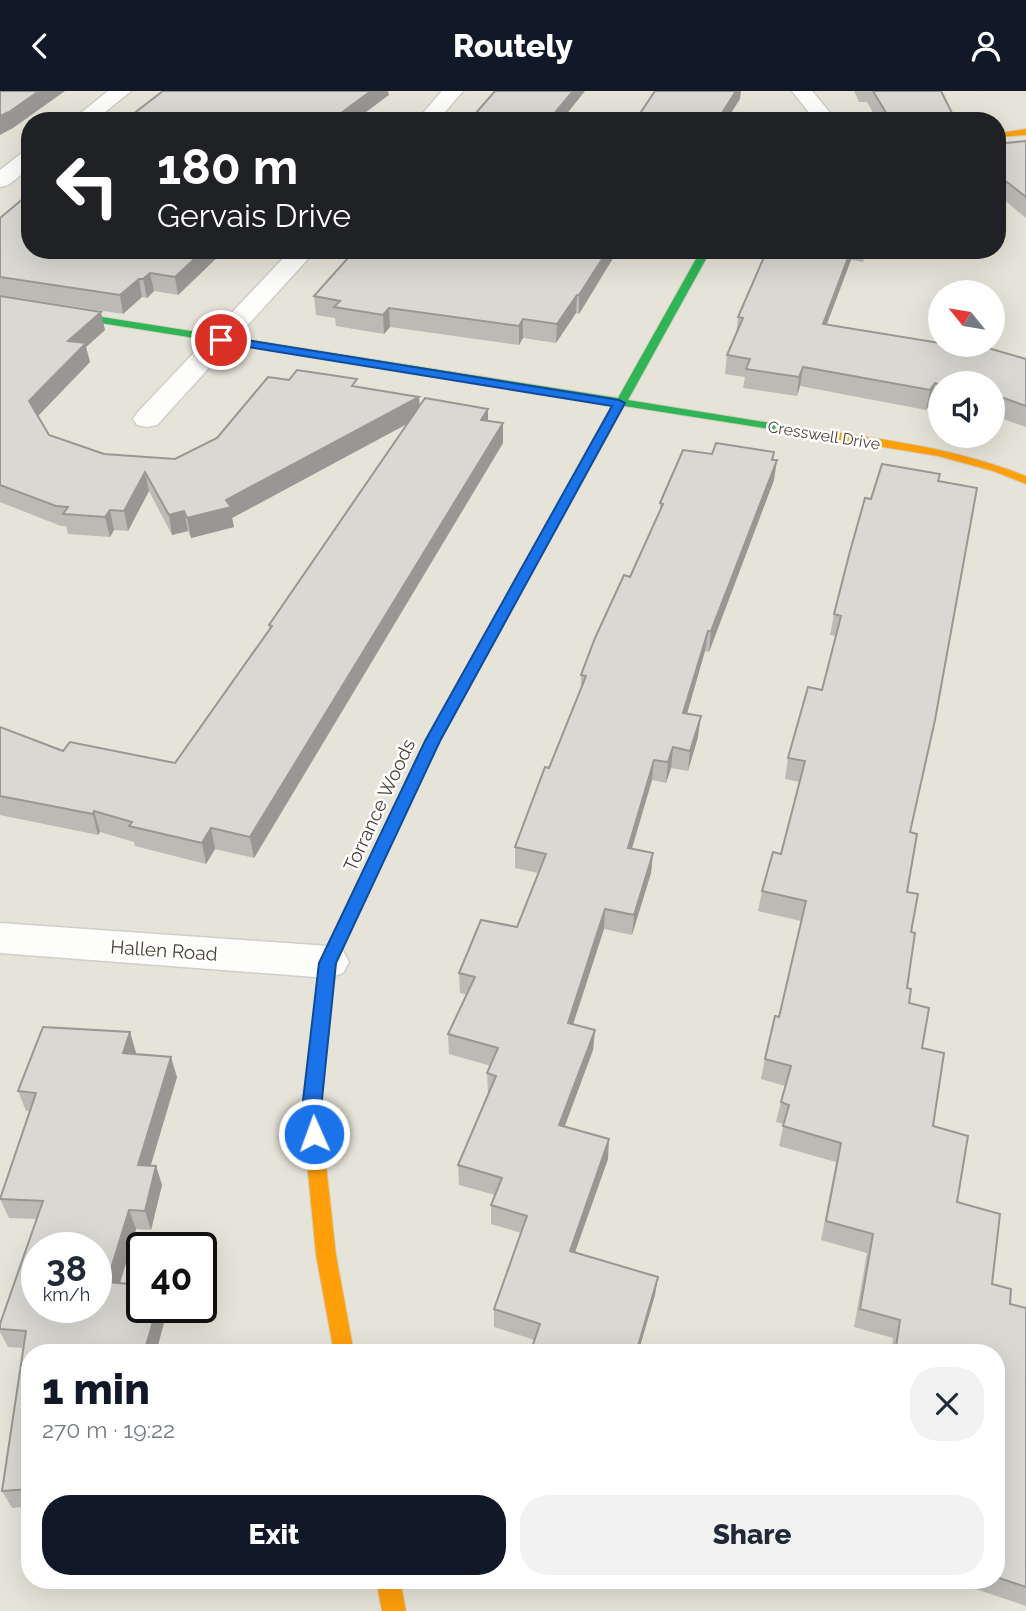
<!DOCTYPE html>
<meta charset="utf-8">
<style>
body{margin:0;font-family:Raleway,sans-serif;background:#f2f2f3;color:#1f2937;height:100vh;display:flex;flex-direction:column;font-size:26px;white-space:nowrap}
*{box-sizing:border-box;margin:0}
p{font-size:23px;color:#747a83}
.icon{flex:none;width:38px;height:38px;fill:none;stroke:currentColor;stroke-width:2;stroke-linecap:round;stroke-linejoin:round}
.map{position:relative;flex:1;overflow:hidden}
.side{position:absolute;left:21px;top:1253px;width:984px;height:245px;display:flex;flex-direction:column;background:#fff;border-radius:28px;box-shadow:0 7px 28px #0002}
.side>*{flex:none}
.guide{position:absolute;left:21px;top:21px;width:985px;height:147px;border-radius:28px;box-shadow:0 7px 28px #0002;background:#202124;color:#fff;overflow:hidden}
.needle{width:46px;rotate:300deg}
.fabs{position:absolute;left:928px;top:189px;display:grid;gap:14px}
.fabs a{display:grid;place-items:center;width:77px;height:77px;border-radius:50%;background:#fff;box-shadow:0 7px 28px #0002;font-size:35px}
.speed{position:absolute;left:21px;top:1141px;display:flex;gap:14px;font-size:35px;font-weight:700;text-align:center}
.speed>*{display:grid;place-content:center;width:91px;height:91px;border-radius:50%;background:#fff;box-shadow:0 7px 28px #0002;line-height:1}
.speed small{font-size:18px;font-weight:400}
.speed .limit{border:4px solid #111;border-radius:10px;background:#fff;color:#111}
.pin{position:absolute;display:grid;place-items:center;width:60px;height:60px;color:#fff;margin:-30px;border:4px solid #fff;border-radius:50%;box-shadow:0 2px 7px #0007}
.me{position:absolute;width:77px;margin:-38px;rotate:358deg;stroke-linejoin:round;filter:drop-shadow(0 0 5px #0008)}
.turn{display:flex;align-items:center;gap:24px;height:147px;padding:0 21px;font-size:32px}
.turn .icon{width:91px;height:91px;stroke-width:2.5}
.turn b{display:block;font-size:49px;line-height:60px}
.round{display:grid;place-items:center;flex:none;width:74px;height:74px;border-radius:28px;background:#f2f2f3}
.overview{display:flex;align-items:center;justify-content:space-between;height:119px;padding:0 21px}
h1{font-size:42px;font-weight:800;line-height:52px;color:#111827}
.button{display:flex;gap:14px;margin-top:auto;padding:14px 21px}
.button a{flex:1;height:80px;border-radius:28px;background:#111827;color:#fff;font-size:28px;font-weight:800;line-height:80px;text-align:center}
.button a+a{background:#f2f2f3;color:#1f2937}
header{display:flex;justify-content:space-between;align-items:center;height:91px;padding:0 21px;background:#111827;color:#fff;font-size:32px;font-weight:800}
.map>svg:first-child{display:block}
.residential{fill:#e6e3d8;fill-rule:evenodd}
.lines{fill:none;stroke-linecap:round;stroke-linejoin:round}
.street-casing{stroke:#d0cec8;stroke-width:3}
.fast-casing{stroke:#d2cfc2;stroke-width:2}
.slow-casing{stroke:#d2cfc2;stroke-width:2}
.jam-casing{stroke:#d2cfc2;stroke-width:2}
.street{fill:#fdfdfc;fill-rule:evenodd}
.fast{fill:#30b455;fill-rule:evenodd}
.slow{fill:#ff9f0a;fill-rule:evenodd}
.jam{fill:#e5322d;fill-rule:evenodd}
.wall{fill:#bbbab5}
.shaded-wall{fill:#999793}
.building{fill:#dad8d2;stroke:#999793;stroke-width:2;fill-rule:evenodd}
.route{fill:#1a73e8;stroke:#114b97;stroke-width:2}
.labels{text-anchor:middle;stroke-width:5;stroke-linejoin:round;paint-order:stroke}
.far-street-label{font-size:16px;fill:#494336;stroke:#fff}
.street-label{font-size:19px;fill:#494336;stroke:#fff}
</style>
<header><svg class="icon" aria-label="back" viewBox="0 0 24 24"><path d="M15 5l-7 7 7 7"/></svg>Routely<svg class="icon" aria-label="person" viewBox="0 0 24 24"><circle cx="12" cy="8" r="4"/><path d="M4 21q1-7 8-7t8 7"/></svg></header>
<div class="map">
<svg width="1026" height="1520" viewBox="0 0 1026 1520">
<rect width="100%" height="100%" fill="#f2f1eb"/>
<path class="residential" d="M0,0H1026V1520H0ZM30,30H998V159H30ZM940,201H992V254H940ZM940,292H992V345H940ZM37,1157H96V1216H37ZM142,1157H201V1216H142ZM30,1262H996V1489H30Z"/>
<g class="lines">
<defs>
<path id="street" d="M108,0H131L94,30H71Z
M442,0H463L437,30H416Z
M792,0H812L837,30H816Z
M30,61V77L8,94L0,96V79L22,62Z
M291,159H316L157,334L147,336L137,334L133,328L137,322Z
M0,832L328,855L343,860L349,871L343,882L328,887L0,862Z"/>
<path id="fast" d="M701,159H711L628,309L783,334L789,337L783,340L624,315L497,546L490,550L483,546L614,314L0,216V210L618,307Z"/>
<path id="slow" d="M1026,38V44L998,46V42Z
M783,334C865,346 948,354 1026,385V393L993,380L938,365L779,339L777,337Z
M329,862L335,863L337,868L320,1019L336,1164L354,1262H334L316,1164L302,1019L321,868L323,863Z
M376,1489H400L406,1520H382Z"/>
<path id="jam" d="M490,542L497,546L439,650L337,868L335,873H323L321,868L425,650L483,546Z"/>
</defs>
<use href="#street" class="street-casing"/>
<use href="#fast" class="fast-casing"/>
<use href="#slow" class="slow-casing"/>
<use href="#jam" class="jam-casing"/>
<use href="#street" class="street"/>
<use href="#fast" class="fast"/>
<use href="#slow" class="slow"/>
<use href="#jam" class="jam"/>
</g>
<path class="wall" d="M854,0H941L956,30H878L867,11H859Z
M1026,50V127L1003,108L998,109V53Z
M0,127L225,159L178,204L154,200L147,207L142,206L123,223L0,204Z
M618,159L579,223L576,222L556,252L523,247L519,254L390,236L384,243L336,235L335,227L316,224L314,205Z
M767,159H867L863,171L851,169L827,233L1026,268V336L992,324V292H940V314L931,311L926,319L800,295L797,305L743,297L745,286L725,283L727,264L736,243L738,226Z
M0,205L105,239L86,256L90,271L38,325L49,344L104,363L175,368L217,347L289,289L358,296L419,306L420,315L503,332V352L254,767L215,758L206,773L135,755L134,751L100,741L98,744L0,724V636L63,660L175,672L269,539V534L408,332L232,427L234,436L191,447L188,440L172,444L149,400L128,440L114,439L110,446L68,443L66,435H61L0,411Z
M774,361L773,369L774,389L709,561L705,560L687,623L698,646L688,680L671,677L666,692L652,689L632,758L653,762L651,782L632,844L604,838L573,933L595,939L593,959L565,1035L608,1068L575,1161L655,1204L638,1262H530L535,1249L494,1236V1218L521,1142L491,1133V1114L495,1104L459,1094L458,1074L488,1002L487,982L491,975L449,963L448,943L467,904L460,902L459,882L517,836L538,782L515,777V756L549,677L581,597V584L630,486L660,420V412L712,363Z
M938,390L910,741L907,801L911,841L907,897L909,912L922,957L933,1035L957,1111L992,1193L1010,1213L1026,1217V1515L955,1491V1489H996V1262H891L893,1247L854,1236L867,1162L821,1149L836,1071L779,1055L784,1033L776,1031L785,995L761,988L765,968L779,926L801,830L758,820L762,800L781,763L800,691L785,688L788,667L822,599L836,545L830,544L834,523L871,408Z
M130,941L136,962V963L177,986L150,1075H156L162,1094L151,1139L136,1138L120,1192L142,1216H168L156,1262H30V1415L12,1417L2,1400L23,1257L8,1256L0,1241V1233L37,1128L9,1127L0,1108L29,1020H26L18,1000Z"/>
<path class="shaded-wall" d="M39,0H65L13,37L0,44V25Z
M371,0H388L389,4L354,30H330Z
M573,0H585L561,30H548Z
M736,0H741L740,8L726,30H717Z
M1007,91L1003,108L998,109V92Z
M204,159H225L178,204L175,186Z
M608,159H618L579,223V204Z
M851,159H852L851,169L820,251L823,233Z
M150,182L154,200L147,207L143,188Z
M139,188L142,206L123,223L120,204Z
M577,204L576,222L556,252L557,233Z
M389,217L390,236L384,243L383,224Z
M101,221L105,239L86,256L90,271L34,329L29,310L68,250Z
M523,228V247L519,254V235Z
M803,276L800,295L797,305L799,286Z
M935,292L931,311L926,319L930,299Z
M419,306L420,326L232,427L234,436L191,447L187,427L226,409Z
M488,318V337L481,329Z
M503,332V352L254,767L250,746Z
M777,369L774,389L709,561L711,540Z
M145,381L149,400L128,440L124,420Z
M110,419L114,439L110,446L105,426Z
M184,420L188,440L172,444L169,424Z
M708,540L705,560L681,643L683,622Z
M701,625L698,646L688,680L690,660Z
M673,656L671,677L666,692L668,671Z
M654,669L652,689L626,777L628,757Z
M94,720L100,741L98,744L93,723Z
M211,737L215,758L206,773L202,752Z
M653,762L651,782L632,844L634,824Z
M605,818L604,838L567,952L568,932Z
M595,939L593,959L558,1053L559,1034Z
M130,941L136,962L129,982L123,962Z
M171,966L177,986L145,1094L138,1074Z
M609,1048L608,1068L569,1178L570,1160Z
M156,1075L162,1094L151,1139L145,1120Z
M129,1119L136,1138L115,1209L107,1191Z
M658,1186L655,1204L638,1262H636Z
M157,1216H168L156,1262H144Z"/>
<path class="building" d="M0,0H39L9,21L0,25Z
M163,0H371L330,30H124Z
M495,0H573L548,30H469Z
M655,0H736L717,30H635Z
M873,0H941L956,30H891Z
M1026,50V106L1007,91L998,92V53Z
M30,102V159H204L175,186L150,182L143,188H139L120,204L0,186V127Z
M355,159H608L579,204H577L557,233L523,228L519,235L389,217L383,224L334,216L340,210L314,205Z
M767,159H851L823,233L940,252V254H978L1026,268V315L992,303V292H940V294L935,292L930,299L803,276L799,286L746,278L750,268L727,264L743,227L738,226Z
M0,205L101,221L68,250L86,252L29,310L49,344L104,363L175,368L217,347L268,286L289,289L297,279L357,288L352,295L419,306L226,409L231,416L187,427L184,420L169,424L145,381L124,420L110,419L105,426L63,423L68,416L56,415L0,394Z
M425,307L488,318L481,329L503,332L250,746L211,737L202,752L129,735L132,731L94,720L93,723L0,705V636L63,660L70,651L175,672L272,535L269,534Z
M716,352L774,361L772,369H777L711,540H708L683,622L701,625L690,660L673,656L668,671L654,669L628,757L653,762L634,824L605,818L568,932L595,939L559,1034L609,1048L570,1160L658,1186L636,1262H530L540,1233L494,1218L527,1125L491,1114L502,1087L458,1074L496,985L487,982L498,957L448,943L475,886L459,882L481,829L517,836L546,763L515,756L545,676L549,677L586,585L581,584L595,547L624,484L630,486L663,413L660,412L683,359L712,363Z
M882,373L940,383L938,390L977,397L935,629L910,741L917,743L907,801L918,803L911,841L915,842L907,897L911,898L909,912L929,917L922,957L944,962L933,1035L968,1045L957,1111L1000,1123L992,1193L1011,1198L1010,1213L1026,1217V1496L996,1486V1262H895L900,1229L860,1218L873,1143L826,1130L841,1052L783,1035L789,1014L781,1011L791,975L765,968L775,925L779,926L806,810L762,800L773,761L781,763L805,670L788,667L808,596L822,599L841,525L834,523L849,464L865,407L871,408Z
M43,936L130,941L123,962L171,966L138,1074L156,1075L145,1120L129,1119L107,1191L142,1194V1216H157L144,1262H30V1398L2,1400L26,1240L0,1238V1233L43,1110L0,1108L36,1002L18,1000ZM37,1157H96V1216H37Z"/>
<path class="route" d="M221,245L619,309L625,312L440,650L336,872L321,1018L323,1043L320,1048L314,1051L307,1048L302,1018L319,872L425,650L612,315L217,251V246Z"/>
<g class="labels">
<g class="far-street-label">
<text transform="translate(824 344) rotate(9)" y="6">Cresswell Drive</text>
</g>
<g class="street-label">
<text transform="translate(379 714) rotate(-65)" y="7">Torrance Woods</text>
<text transform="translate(164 859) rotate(4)" y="7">Hallen Road</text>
</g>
</g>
</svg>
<div class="fabs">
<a><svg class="needle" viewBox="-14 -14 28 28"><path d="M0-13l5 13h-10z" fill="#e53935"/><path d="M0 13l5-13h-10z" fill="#747a83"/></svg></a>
<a><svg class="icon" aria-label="sound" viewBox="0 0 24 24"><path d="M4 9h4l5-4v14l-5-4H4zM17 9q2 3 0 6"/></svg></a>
</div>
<div class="speed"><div>38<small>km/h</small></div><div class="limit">40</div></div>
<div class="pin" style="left:221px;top:249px;background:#d93025"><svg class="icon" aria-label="arrive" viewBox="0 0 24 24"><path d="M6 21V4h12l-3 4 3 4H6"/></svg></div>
<svg class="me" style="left:314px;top:1043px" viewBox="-20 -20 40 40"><circle r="17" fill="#1a73e8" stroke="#fff" stroke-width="3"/><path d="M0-11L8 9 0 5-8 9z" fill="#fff"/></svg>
<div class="guide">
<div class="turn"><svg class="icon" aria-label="left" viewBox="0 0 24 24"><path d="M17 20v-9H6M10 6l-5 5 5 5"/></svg><div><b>180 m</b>Gervais Drive</div></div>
</div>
<section class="side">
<div class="overview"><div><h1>1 min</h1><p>270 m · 19:22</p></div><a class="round"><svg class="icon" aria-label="close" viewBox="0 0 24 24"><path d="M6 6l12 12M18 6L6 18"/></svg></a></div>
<div class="button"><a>Exit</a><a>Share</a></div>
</section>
</div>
